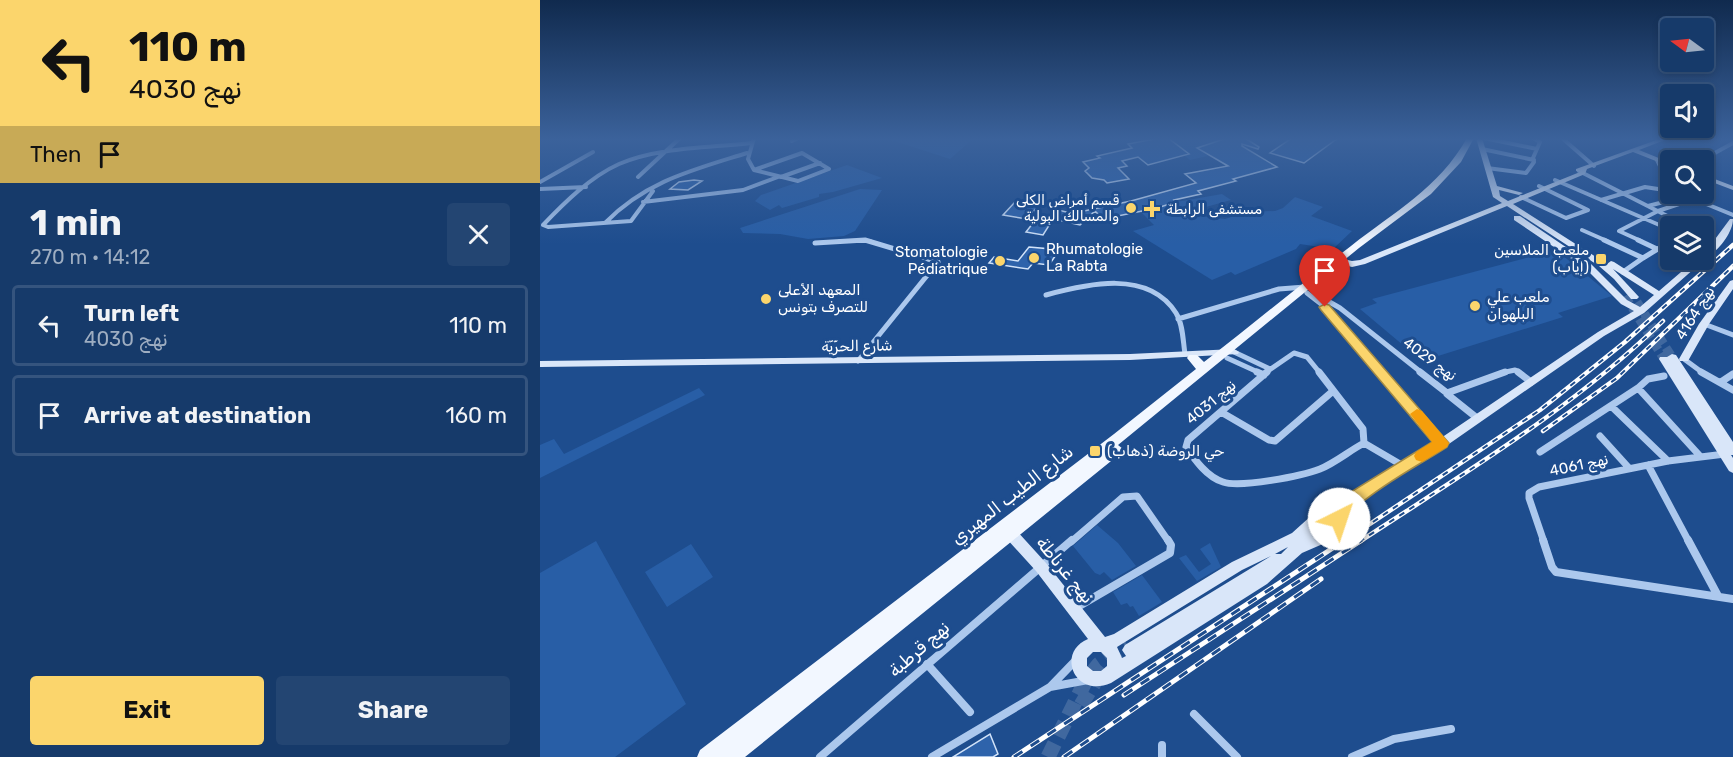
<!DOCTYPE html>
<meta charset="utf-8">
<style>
body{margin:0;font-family:Rubik,"Noto Naskh Arabic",sans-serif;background:#234572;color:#f1f3f6;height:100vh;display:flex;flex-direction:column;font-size:22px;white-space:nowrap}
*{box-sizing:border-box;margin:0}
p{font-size:20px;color:#9eadc1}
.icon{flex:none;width:33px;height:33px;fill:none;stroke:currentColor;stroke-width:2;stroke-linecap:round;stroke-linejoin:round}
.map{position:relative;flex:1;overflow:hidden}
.sheet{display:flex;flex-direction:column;background:#163a6a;width:540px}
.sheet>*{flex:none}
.banner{background:#fbd56c;color:#111;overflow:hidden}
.needle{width:39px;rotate:285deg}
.fabs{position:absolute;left:1120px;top:18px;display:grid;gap:12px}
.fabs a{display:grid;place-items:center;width:54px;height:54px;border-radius:6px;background:#163a6a;box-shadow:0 3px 9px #0003,0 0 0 2px #35547e;font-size:30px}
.pin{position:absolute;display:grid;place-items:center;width:51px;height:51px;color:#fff;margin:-62px -26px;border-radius:50% 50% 50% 0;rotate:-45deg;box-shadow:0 0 6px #0007}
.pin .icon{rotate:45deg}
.me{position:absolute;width:66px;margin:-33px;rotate:41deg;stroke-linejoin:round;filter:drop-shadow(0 0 4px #0008)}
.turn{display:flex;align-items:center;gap:21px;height:126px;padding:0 30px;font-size:27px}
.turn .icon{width:78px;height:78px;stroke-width:2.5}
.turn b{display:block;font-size:42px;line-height:51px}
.then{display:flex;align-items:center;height:57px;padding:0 30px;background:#0003;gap:12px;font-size:22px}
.round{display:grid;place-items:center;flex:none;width:63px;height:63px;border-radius:6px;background:#234572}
.head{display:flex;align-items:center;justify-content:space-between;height:102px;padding:0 30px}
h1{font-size:36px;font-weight:700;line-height:45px}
.primary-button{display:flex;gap:12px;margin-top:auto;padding:12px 30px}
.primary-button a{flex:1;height:69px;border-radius:6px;background:#fbd56c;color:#111;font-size:24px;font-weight:700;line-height:69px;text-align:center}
.primary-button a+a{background:#234572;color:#f1f3f6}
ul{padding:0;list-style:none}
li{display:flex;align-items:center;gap:18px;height:81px;margin:0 12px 9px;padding:0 18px;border:3px solid #35547e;border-radius:6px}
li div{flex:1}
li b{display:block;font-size:22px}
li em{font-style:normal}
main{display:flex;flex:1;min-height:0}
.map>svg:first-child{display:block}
.green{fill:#285ea6}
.building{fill:#2e63ab;stroke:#d2e3f9;stroke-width:1.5}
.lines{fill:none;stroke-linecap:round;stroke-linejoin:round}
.secondary-tunnel-far1{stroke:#40689f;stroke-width:9;stroke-dasharray:9 4.5;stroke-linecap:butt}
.secondary-tunnel{stroke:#40689f;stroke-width:15;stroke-dasharray:15 8;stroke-linecap:butt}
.street-far3{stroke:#acc8ed;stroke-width:4}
.street-far2{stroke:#acc8ed;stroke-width:5}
.street-far1{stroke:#acc8ed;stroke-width:7}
.street{stroke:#acc8ed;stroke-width:8}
.secondary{fill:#d9e6f9;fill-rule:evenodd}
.primary{fill:#f2f7ff;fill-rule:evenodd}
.rail-far1-casing{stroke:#fff;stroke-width:4.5}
.rail-casing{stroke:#fff;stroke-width:5}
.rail-far1{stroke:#1e4d8e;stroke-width:2;stroke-dasharray:6;stroke-linecap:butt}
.rail{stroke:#1e4d8e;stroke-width:3;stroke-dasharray:10;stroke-linecap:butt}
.route{fill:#fbd56c;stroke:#a38a46;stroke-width:1.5}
.slow{fill:#f59e0b}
.poi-dot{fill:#fbd56c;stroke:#1e4d8e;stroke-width:2}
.labels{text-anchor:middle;stroke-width:6;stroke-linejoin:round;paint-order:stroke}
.far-poi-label{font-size:14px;fill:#fff;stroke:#1e4d8e;text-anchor:end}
.poi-label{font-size:15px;fill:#fff;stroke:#1e4d8e;text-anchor:start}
.street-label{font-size:15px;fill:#fff;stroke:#1e4d8e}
.near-street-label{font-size:18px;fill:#fff;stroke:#1e4d8e}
</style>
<main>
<section class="sheet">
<div class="banner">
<div class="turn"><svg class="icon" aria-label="left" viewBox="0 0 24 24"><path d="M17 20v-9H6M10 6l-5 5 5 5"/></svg><div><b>110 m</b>نهج 4030</div></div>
<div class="then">Then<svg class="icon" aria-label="arrive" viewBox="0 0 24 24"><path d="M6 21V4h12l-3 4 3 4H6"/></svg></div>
</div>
<div class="head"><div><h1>1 min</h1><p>270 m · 14:12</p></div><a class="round"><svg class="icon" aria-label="close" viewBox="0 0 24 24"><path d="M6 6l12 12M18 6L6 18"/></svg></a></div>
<ul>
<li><svg class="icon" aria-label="left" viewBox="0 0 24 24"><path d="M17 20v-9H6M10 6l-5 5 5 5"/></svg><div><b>Turn left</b><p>نهج 4030</p></div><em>110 m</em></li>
<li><svg class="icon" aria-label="arrive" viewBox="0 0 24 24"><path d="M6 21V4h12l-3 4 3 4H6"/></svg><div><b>Arrive at destination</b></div><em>160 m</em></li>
</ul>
<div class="primary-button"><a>Exit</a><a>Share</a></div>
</section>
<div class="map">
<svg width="1193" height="757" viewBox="0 0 1193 757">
<rect width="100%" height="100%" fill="#1e4d8e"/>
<path class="green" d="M345,138H434L410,159Z
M628,138H677L681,140L663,144L665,146L663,152L668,156L650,160L645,156L649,154Z
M307,165L342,178L293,192L279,194V197L242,208L239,205L230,210L215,201L221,195Z
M320,189L342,190L315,231L304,236L268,239L240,234L203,233L200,228Z
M682,194L691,200L655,210L660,216L685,219L707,212L735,211L743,208L755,197L783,207L771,216L812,231L793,249L760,244L756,249L695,275L691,272L672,280L593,231L614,225L601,212L636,202Z
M1016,250L1072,296L1018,313L1023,317L882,361L820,309L837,303L832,299Z
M159,388L165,395L0,478V445L14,439L24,454Z
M557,525L578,543L596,566L572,580L564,572L560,575L555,573L533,546Z
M56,541L146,704L75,757H0V573Z
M670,543L681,567L657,581L639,558L646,555L659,572L671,564L660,549Z
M151,544L173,577L127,607L105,572Z
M602,575L622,602L599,616L593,606L590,607L587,603L581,605L573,592Z"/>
<path class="building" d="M620,138H628L649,154L608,165L598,157L582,161L587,166L578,168L589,179L567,183L564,180L552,178L545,171L549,168L543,162L560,158L557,156L592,148L588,144Z
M687,138H705L719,147L718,149L702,144V146L737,167L693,179L696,181L658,191L661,194L634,200L636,202L617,208L563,219L555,211L540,225L513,219L503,235L486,232L493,223L502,224L518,210L535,214L539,210L544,211L591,201L656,183L645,174L688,166L657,148Z
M752,138H798L764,163L730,153Z
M154,180L162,181L148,190L130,189L139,182Z
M475,202L491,204L498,206L487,219L463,215Z
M489,247L511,249L510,251L518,252L509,265L493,263L488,269L449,263L454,257L478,261Z
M450,734L458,754L453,757H413Z"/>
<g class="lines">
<path class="secondary-tunnel-far1" d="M1085,296L1124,359
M1097,302L1132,357"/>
<path class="secondary-tunnel" d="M541,705L559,675
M508,757L546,680L559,664L587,644"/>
<path class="street-far3" d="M214,138L208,159L214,170
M944,138L997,149
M1022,138L1054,166
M252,141L258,138
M942,149L994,160
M262,153L289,169L258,181L214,170Z
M1117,160L1120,166L1131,173
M1162,160L1193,143
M947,168L986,173L994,162L993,158L1000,142L993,138
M1039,171L1147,226
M98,177L140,138
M241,177L280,163
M1015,180L1131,230
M0,182L53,152
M0,189L46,187
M113,191L91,221L8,227L3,225C24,203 50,177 79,164C119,147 168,148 211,143
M1149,194L1154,199L1193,215
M981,197L1026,218L1048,210L999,186
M1061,200L1105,187L1131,191
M103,202L203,190L238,177
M1108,206L1143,197
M65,223C106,181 153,170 207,153
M1042,230L1067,241
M1164,236L1174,241
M300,241H330
M1101,241L1079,231L1118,211L1154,199"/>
<path class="street-far2" d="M1064,240L1103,258L1131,241
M1098,240L1117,249
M1171,240L1177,243
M275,243L325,240L398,262L318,361
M1164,244L1173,248
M1083,272L1103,258
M767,293L785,307L842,373
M506,295C547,284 608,269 636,313C643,324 643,341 645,354
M778,301L786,300L800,308L882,373
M638,319L739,289L765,287
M1164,324L1193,335
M694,352L730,369
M687,358L720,373
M1144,359L1163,373
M725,373L754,353L767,357L780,373
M961,373L975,370L980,373"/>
<path class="street-far1" d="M717,372L724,375
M727,372L648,440L646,447C655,460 667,477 683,482C700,488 762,476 780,469C795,463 809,451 824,443L823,429L779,372
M841,372L902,443
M880,372L907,393L965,372
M978,372L991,382
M1161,372L1193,390
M1181,382L1193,374
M1098,388L1160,456
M907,394L937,418
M1071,406L1128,461
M681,412L729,440L735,441L793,391
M1060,436L1089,468
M824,443L865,467
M1000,452L1098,388L1108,379L1124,376
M1108,465L1149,542
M531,542L583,497L597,496L629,542
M1004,542L989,498V493L999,487L1128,461L1185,454"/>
<path class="street" d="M1003,540L1012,567L1016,572L1193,599
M1148,540L1178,596
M534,609L630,553L631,545L628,540
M387,664L430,712
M510,687L548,680
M654,714L697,757
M622,745V757
M280,757L532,540
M392,757L510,687L537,659
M812,757L854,739L911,729"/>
<path class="secondary" d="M936,138H942L957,186L983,193L979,195L959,190L960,196L968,201L1040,172L1036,171V169L1122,138H1130L1099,150L1131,163V167L1093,152L1047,169L1045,174L973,204L1067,264L1071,261L1074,262L1119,291L1155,260H1164L1104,313L1064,336L906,446L816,504L798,535L792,540L762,553L727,584L571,683C534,699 516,652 548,639L496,571L465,537L463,533L465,529L470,527L475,529L506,563L565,637L574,634L692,562L752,533L772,515L808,496L898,440L1058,332L1094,311L1081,304L1045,268L974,220V216H980L1051,264L1087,300L1100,307L1114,295L1073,269L1099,297L1097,299H1091L1074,279L1059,266L967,206L825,264L812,267L796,263L795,261L799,258L812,261L820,260L962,203L953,197ZM781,522L785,524V530L781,531L778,527ZM748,547L741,554H735ZM731,556L585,645L582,650L586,656L582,658L577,647L702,570ZM553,652H561L567,658V666L561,671H553L547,666V658Z
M1164,175L1193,186V190L1164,179Z
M1190,219H1193C1193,233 1177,253 1164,259V252L1170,246Z
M1193,280V289L1169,324L1148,361H1140L1139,359L1159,324L1190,281Z
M694,349L699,352L698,354L590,360L0,367V361L590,354Z
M1132,354L1136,355L1193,442V455H1191L1193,458V473L1189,471L1119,359L1120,357H1127Z"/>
<path class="primary" d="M927,138H934L921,162L891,194L819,248L578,445L583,449L581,453L205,757H157L160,750L574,434L656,369L647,358L649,355H657L664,362C713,324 761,284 811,246C855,211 898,189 927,138Z"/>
<defs>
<path id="rail-far1" d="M1003,431L1077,378L1193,266
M803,542L1000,410L1085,342L1193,245
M819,542C924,473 1032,409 1123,321"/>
<path id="rail" d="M584,695L822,540
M474,757L805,540
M524,757L781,579"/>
</defs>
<use href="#rail-far1" class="rail-far1-casing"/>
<use href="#rail" class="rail-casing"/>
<use href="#rail-far1" class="rail-far1"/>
<use href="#rail" class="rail"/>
</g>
<linearGradient id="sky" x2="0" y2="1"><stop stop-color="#102a4e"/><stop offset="0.57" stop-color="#3b629b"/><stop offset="1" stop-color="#3b629b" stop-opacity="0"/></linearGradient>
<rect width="1193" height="244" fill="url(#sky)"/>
<path class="route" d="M785,304L789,305L909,443L907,447C879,465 846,482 820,504C810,511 808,529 793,524L790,519L806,495L892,442L781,310L779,307Z"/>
<path class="slow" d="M877,409L882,411L909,443L907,447L882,462L876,460L874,456L876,452L892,442L870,414Z"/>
<g class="poi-dot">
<circle cx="591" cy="208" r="6"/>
<path d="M609 200h6v6h6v6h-6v6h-6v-6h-6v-6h6z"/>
<circle cx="494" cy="258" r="6"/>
<rect x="1055" y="253" width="12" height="12" rx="3"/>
<circle cx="460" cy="261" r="6"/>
<circle cx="226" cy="299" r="6"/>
<circle cx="935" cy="306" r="6"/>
<rect x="549" y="445" width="12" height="12" rx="3"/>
</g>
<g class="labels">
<g class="far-poi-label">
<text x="579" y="205">قسم أمراض الكلى<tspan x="579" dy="16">والمسالك البولية</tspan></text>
<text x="626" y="214" text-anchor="start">مستشفى الرابطة</text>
</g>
<g class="poi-label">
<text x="506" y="254">Rhumatologie<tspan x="506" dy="17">La Rabta</tspan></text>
<text x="1049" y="255" text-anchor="end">ملعب الملاسين<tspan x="1049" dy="17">(إياب)</tspan></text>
<text x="448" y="257" text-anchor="end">Stomatologie<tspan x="448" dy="17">Pédiatrique</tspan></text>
<text x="238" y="295">المعهد الأعلى<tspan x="238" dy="17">للتصرف بتونس</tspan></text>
<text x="947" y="302">ملعب علي<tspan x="947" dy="17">البلهوان</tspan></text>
<text x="567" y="456">حي الروضة (ذهاب)</text>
</g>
<g class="street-label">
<text transform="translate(1155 313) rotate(-58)" y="5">نهج 4164</text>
<text transform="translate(317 346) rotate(-1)" y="5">شارع الحرّيّة</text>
<text transform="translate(890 359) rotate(36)" y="5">نهج 4029</text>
<text transform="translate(671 402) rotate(-40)" y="5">نهج 4031</text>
<text transform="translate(1039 465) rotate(-12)" y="5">نهج 4061</text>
</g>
<g class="near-street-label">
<text transform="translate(472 495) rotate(-38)" y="6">شارع الطيب المهيري</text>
<text transform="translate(525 570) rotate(51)" y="6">نهج غرناطة</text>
<text transform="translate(379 649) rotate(-41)" y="6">نهج قرطبة</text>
</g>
</g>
</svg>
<div class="fabs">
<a><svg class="needle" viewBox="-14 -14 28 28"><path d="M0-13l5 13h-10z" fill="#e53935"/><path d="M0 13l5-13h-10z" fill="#9eadc1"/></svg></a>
<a><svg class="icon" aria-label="sound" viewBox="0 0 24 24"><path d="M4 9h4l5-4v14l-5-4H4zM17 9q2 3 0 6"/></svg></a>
<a><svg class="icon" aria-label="search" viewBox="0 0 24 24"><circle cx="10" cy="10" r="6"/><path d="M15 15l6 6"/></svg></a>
<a><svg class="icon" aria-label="layers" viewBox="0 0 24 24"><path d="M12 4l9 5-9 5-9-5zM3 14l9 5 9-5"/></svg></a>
</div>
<div class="pin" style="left:785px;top:307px;background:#d93025"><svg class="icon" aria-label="arrive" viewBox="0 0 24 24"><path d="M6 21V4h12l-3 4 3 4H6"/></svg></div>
<svg class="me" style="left:799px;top:519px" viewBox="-20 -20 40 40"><circle r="19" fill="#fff"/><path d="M0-13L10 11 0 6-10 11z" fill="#fbd56c"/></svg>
</div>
</main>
